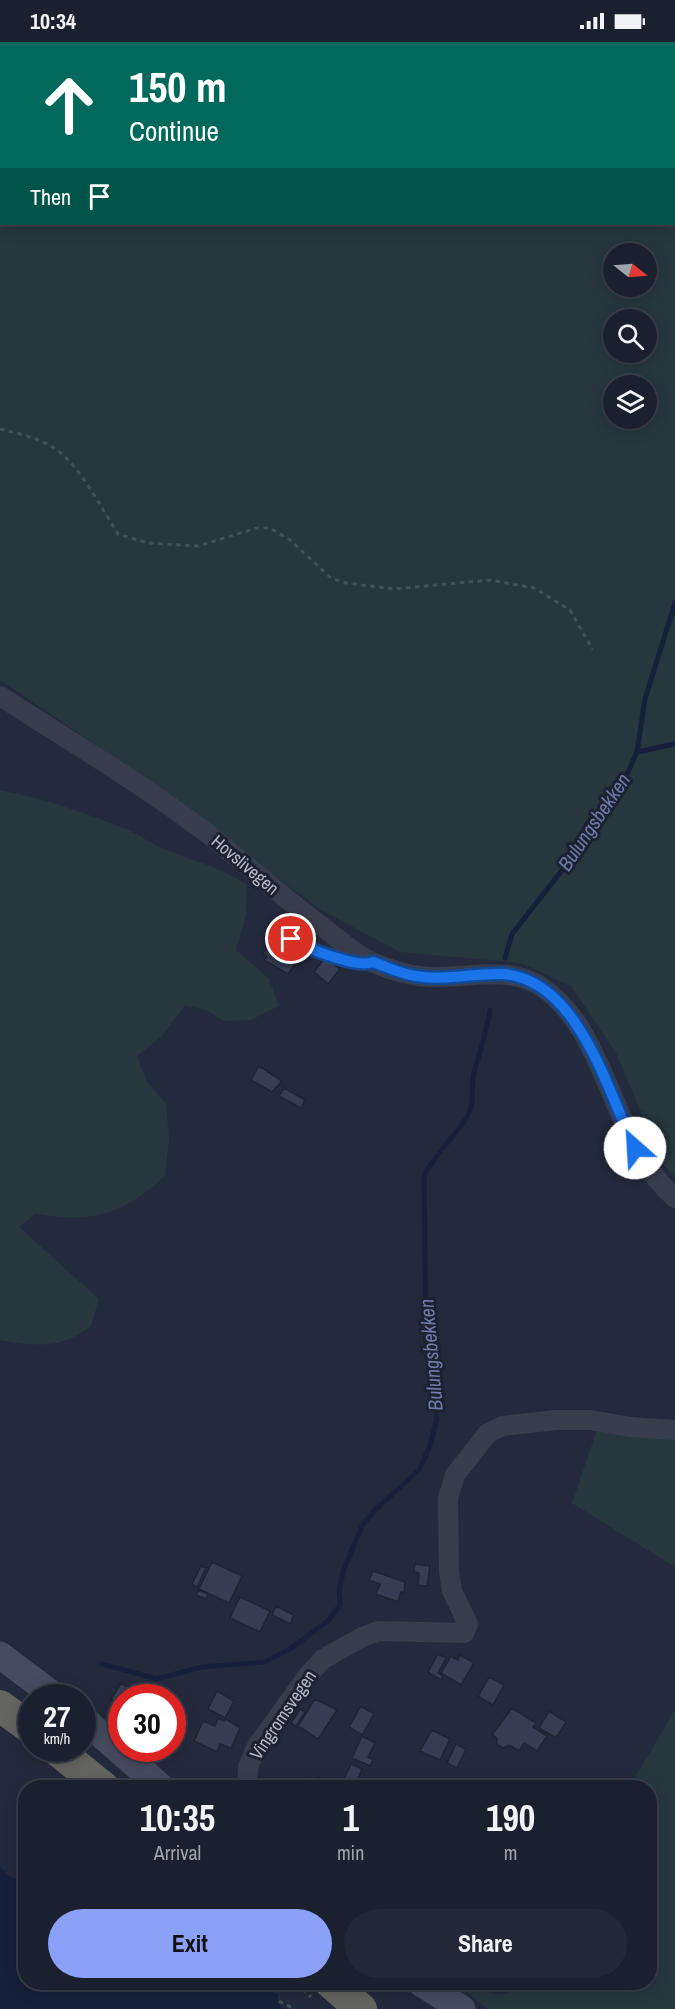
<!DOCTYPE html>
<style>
body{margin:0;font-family:"Archivo Narrow",sans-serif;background:#242836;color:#f1f3f6;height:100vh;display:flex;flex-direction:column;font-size:22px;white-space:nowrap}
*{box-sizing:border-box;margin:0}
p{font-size:20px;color:#a0a3aa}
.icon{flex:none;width:33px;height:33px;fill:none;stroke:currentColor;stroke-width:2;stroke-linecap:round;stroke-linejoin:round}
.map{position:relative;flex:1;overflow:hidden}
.panel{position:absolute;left:18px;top:1738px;width:639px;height:210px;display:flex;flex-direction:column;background:#1b202e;border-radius:24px;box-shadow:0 3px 15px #0003,0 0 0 2px #393e4a}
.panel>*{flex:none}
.hud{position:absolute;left:0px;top:0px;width:675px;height:183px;box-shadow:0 3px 15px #0003,0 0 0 2px #393e4a;background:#00695c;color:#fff;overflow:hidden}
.needle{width:39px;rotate:107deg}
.tools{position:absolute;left:603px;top:201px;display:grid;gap:12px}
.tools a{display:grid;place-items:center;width:54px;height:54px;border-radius:50%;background:#1b202e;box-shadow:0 3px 15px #0003,0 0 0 2px #393e4a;font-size:30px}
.speed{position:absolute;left:18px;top:1642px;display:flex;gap:12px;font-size:30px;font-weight:700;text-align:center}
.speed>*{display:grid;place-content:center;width:78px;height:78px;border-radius:50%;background:#1b202e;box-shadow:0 3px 15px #0003,0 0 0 2px #393e4a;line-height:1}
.speed small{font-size:15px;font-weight:400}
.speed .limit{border:9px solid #d22;background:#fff;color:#111}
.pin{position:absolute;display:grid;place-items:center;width:51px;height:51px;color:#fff;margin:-26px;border:3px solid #fff;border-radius:50%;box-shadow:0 2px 6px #0007}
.me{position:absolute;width:66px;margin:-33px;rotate:334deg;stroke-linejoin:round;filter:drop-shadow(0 0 4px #0008)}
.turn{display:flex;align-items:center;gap:21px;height:126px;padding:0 30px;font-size:27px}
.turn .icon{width:78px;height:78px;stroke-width:2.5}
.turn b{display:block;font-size:42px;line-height:51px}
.then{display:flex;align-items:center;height:57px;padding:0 30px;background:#0003;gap:12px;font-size:22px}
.eta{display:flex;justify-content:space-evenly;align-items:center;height:102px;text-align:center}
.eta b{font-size:36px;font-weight:700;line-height:42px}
.cta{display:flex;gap:12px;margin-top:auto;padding:12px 30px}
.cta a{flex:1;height:69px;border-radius:36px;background:#8aa1f7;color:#111;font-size:24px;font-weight:700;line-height:69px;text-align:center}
.cta a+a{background:#242836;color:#f1f3f6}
.status{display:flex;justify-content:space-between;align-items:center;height:42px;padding:0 30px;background:#1b202e;direction:ltr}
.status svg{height:16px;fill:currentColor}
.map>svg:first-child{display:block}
.green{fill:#26373e;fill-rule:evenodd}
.water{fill:#17203b}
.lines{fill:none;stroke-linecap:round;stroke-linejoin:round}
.stream{stroke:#17203b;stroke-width:5}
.building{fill:#363d53;stroke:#1f2434;stroke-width:1.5}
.path{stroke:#3f5056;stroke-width:3;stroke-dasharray:4.5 4.5;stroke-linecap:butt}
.service{stroke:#383d4d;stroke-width:9}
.minor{stroke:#383d4d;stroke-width:20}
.secondary{stroke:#464b60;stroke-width:27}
.trunk{stroke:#646461;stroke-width:32}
.route-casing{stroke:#114b97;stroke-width:15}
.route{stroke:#1a73e8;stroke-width:10}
.labels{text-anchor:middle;stroke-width:6;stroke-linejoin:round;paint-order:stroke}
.street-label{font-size:18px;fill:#b4b8c8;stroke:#1d2232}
.water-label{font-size:20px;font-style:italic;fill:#6d7ca7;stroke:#1d2232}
</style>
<div class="status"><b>10:34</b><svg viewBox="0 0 49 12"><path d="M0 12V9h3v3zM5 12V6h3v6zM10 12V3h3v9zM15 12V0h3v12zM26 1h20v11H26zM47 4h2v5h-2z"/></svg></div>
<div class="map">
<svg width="675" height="1967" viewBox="0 0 675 1967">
<rect width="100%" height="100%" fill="#242a3d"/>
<path class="green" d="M0,0H675V1134L664,1124L616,1011L571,944L521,921L400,910L321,868L118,718L0,638ZM2,2H674V182H2ZM614,212H646V244H614ZM614,278H646V310H614ZM614,344H646V376H614Z
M0,748C42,756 83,770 123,786C137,791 150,801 164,807C192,819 222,825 247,843L246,873L236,908L269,937L279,964L251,978L224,979L206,968L185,963L161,995L137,1014L147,1040L166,1062L169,1096L165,1134C121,1174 93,1181 35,1172L19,1185L99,1257L91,1284C61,1308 36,1304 0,1298Z
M598,1385L675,1394V1525L572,1461Z
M675,1668V1967H487L457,1941C481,1941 500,1967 518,1941H650V1746H629Z"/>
<path class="water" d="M0,1825L10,1835L25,1838L26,1941H248L278,1952V1962L284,1967H0Z"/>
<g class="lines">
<path class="stream" d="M637,710L675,702
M505,916L512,892L563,827L588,780L621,746L637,710L645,657L675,561
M102,1622L157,1637L201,1625L265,1620L290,1607L328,1579L340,1563L339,1548L344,1527L362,1484L375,1468L419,1428L430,1404L437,1377L426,1299L424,1134C435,1111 454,1096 467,1075C476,1060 470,1045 474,1030C480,1009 487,990 490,968"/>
</g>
<path class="building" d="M274,897L283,904L287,899L295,905L290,910L299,917L288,932L264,918L267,915L263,911Z
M325,916L340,927L328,942L314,930Z
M259,1024L282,1039L272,1050L251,1038Z
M284,1046L305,1058L301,1066L279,1054Z
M212,1520L242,1534L229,1561L199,1547Z
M415,1522L430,1524L427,1544L418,1543L419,1531L414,1530Z
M201,1524L206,1526L197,1545L192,1542Z
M373,1529L405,1540L404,1551L401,1550L398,1560L376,1552L380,1542L369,1538Z
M198,1548L208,1552L206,1557L196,1553Z
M240,1555L270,1569L260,1590L230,1576Z
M276,1564L294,1573L290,1582L272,1573Z
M438,1612L446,1616L438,1631L443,1634L441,1638L428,1630Z
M460,1613L474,1621L461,1643L441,1631L451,1614L458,1618Z
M489,1635L504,1643L493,1663L478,1654Z
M121,1641L135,1651L131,1656H122V1664L111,1657Z
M217,1649L234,1659L225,1676L208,1667Z
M315,1657L337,1668L318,1697L298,1684Z
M172,1662L184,1669L172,1686Z
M361,1664L374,1672L362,1693L349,1685Z
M512,1666L536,1681L533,1685L547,1694L537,1709L524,1701L519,1709L509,1703L503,1706L497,1702V1696L492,1693Z
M300,1667L305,1670L296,1684L291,1681Z
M549,1669L566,1680L556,1696L539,1686Z
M218,1676L224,1679L226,1677L240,1686L231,1706L220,1702L217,1710L194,1699L203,1679L215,1684Z
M432,1688L450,1697L440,1718L420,1709Z
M362,1694L375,1701L368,1715L373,1718L370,1724L352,1716Z
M456,1702L466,1707L457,1726L447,1721Z
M351,1722L362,1727L354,1746H340Z
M305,1734L317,1739L319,1735L333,1741L331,1746H299Z"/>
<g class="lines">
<path class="path" d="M0,387C17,391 34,395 49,403C77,417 101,466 118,492L148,501L198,504L257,486H270L290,498L331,536L346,541L394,547L490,538L534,546L570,568L593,608
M17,1786L26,1781
M296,1941L311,1955
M279,1959L294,1967"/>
<path class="service" d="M291,897L354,922L365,923"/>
<path class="minor" d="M0,654C68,698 139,740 204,789C246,821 285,858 328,889C342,900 356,913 372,920C390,928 410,934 429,935C465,937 508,923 540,944C608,987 611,1101 675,1156
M247,1746L248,1725L257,1704L309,1632L323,1617L362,1595L379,1589L464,1591L468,1582L452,1549L449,1530L448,1456L455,1433L488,1391L503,1384L556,1378H590L631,1385L675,1388"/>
<path class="secondary" d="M0,1613L57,1656
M82,1676L162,1746
M421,1941L462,1967"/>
<path class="trunk" d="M0,1664L32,1687
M56,1707L104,1746
M331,1941L361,1967"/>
</g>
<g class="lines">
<defs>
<path id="route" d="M291,897C306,906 358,927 373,920C387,925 401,932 416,934C445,939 474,931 503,932C579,938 607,1049 635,1106"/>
</defs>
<use href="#route" class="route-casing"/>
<use href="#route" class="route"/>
</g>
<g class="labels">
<g class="street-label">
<text transform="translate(245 823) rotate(40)" y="6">Hovslivegen</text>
<text transform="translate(283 1673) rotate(-56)" y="6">Vingromsvegen</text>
</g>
<g class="water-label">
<text transform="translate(594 780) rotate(-56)" y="7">Bulungsbekken</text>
<text transform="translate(431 1313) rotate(-95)" y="7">Bulungsbekken</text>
</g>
</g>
</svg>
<div class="tools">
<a><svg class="needle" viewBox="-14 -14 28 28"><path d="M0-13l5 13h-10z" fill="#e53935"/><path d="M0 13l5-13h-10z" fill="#a0a3aa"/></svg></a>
<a><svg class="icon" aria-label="search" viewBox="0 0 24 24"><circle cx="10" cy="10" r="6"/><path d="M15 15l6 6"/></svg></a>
<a><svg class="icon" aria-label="layers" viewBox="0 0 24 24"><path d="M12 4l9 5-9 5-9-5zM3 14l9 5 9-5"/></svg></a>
</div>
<div class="speed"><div>27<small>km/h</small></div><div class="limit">30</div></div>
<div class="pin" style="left:291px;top:897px;background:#d93025"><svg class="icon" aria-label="arrive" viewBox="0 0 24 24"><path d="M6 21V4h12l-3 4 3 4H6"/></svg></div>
<svg class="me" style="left:635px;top:1106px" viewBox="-20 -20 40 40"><circle r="19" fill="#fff"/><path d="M0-13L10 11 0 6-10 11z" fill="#1a73e8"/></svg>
<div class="hud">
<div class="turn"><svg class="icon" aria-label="ahead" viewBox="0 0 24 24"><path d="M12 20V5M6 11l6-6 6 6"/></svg><div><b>150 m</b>Continue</div></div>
<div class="then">Then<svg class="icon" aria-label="arrive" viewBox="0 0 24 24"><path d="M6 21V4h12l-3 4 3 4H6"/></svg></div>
</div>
<section class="panel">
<div class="eta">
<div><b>10:35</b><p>Arrival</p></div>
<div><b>1</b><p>min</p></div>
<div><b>190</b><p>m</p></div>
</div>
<div class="cta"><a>Exit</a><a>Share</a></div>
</section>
</div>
